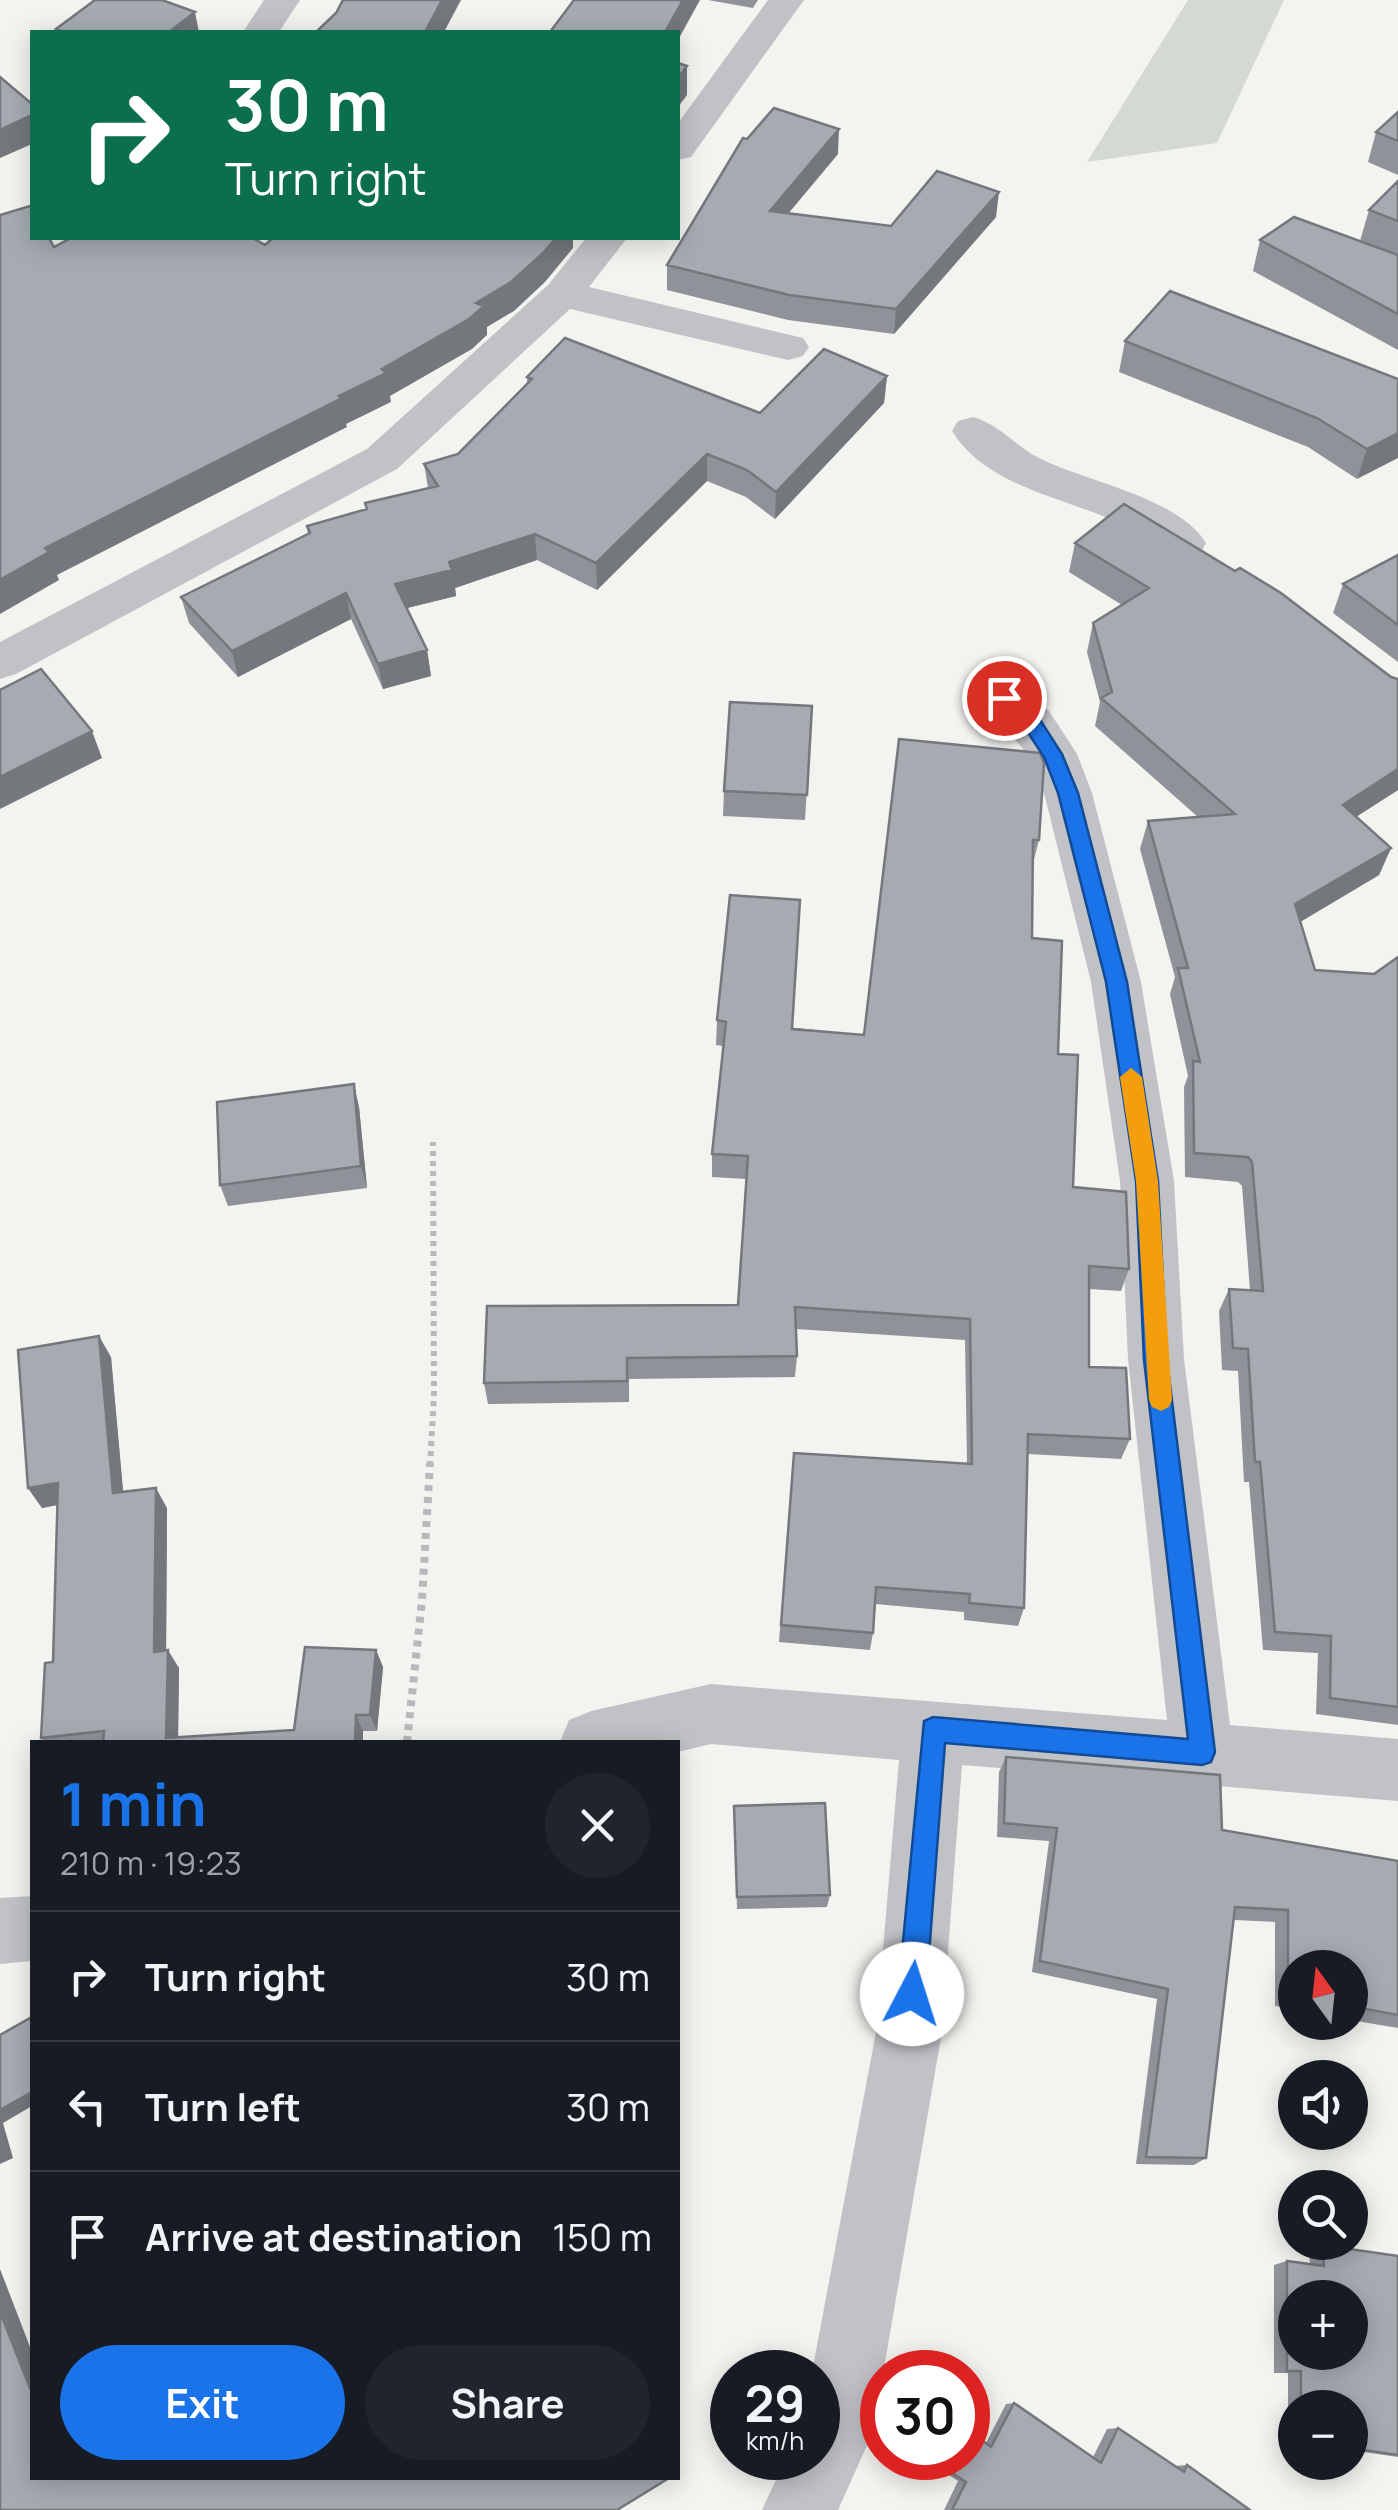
<!DOCTYPE html>
<meta charset="utf-8">
<style>
body{margin:0;font-family:Manrope,sans-serif;background:#20242c;color:#f1f3f6;height:100vh;display:flex;flex-direction:column;font-size:38px;white-space:nowrap}
*{box-sizing:border-box;margin:0}
p{font-size:32px;color:#9ea1a6}
.icon{flex:none;width:55px;height:55px;fill:none;stroke:currentColor;stroke-width:2;stroke-linecap:round;stroke-linejoin:round}
.map{position:relative;flex:1;overflow:hidden}
.drawer{position:absolute;left:30px;top:1740px;width:650px;height:740px;display:flex;flex-direction:column;background:#171b24;border-radius:0px;box-shadow:0 5px 25px #0003}
.drawer>*{flex:none}
.top-card{position:absolute;left:30px;top:30px;width:650px;height:210px;border-radius:0px;box-shadow:0 5px 25px #0003;background:#0b6e4f;color:#fff;overflow:hidden}
.needle{width:65px;rotate:345deg}
.controls{position:absolute;left:1278px;top:1950px;display:grid;gap:20px}
.controls a{display:grid;place-items:center;width:90px;height:90px;border-radius:50%;background:#171b24;box-shadow:0 5px 25px #0003;font-size:50px}
.speed{position:absolute;left:710px;top:2350px;display:flex;gap:20px;font-size:50px;font-weight:700;text-align:center}
.speed>*{display:grid;place-content:center;width:130px;height:130px;border-radius:50%;background:#171b24;box-shadow:0 5px 25px #0003;line-height:1}
.speed small{font-size:25px;font-weight:400}
.speed .limit{border:15px solid #d22;background:#fff;color:#111}
.pin{position:absolute;display:grid;place-items:center;width:85px;height:85px;color:#fff;margin:-42px;border:5px solid #fff;border-radius:50%;box-shadow:0 2px 10px #0007}
.me{position:absolute;width:110px;margin:-55px;rotate:5deg;stroke-linejoin:round;filter:drop-shadow(0 0 8px #0008)}
.turn{display:flex;align-items:center;gap:35px;height:210px;padding:0 30px;font-size:45px}
.turn .icon{width:130px;height:130px;stroke-width:2.5}
.turn b{display:block;font-size:70px;line-height:85px}
.round{display:grid;place-items:center;flex:none;width:105px;height:105px;border-radius:52px;background:#20242c}
.overview{display:flex;align-items:center;justify-content:space-between;height:170px;padding:0 30px}
h1{font-size:60px;font-weight:700;line-height:75px;color:#1a73e8}
.action{display:flex;gap:20px;margin-top:auto;padding:20px 30px}
.action a{flex:1;height:115px;border-radius:60px;background:#1a73e8;color:#fff;font-size:40px;font-weight:700;line-height:115px;text-align:center}
.action a+a{background:#20242c;color:#f1f3f6}
ul{padding:0;list-style:none}
li{display:flex;align-items:center;gap:30px;height:130px;padding:0 30px;border-top:2px solid #363941}
li div{flex:1}
li b{display:block;font-size:38px}
li em{font-style:normal}
.map>svg:first-child{display:block}
.green{fill:#d4dad2}
.lines{fill:none;stroke-linecap:round;stroke-linejoin:round}
.path-far1{stroke:#b7b9bc;stroke-width:6;stroke-dasharray:5 5;stroke-linecap:butt}
.path{stroke:#b7b9bc;stroke-width:8;stroke-dasharray:6 6;stroke-linecap:butt}
.minor{fill:#c0c2c6;fill-rule:evenodd}
.wall{fill:#8f9399}
.shaded-wall{fill:#74787d}
.building{fill:#a6abb2;stroke:#74787d;stroke-width:2.5;fill-rule:evenodd}
.route{fill:#1a73e8;stroke:#114b97;stroke-width:2.5}
.slow{fill:#f59e0b}
</style>
<div class="map">
<svg width="1398" height="2510" viewBox="0 0 1398 2510">
<rect width="100%" height="100%" fill="#f3f4f0"/>
<path class="green" d="M1188,0H1284L1217,143L1087,162Z"/>
<g class="lines">
<path class="path-far1" d="M430,1466L434,1394L433,1142"/>
<path class="path" d="M407,1742L422,1600L430,1463"/>
<path class="minor" d="M264,0H300L279,32H243Z
M768,0H804L691,157L678,160V123Z
M586,238H627L589,287L803,338L809,347L803,356L788,360L570,309L397,469L16,674L0,679V642L367,449L548,285Z
M973,417C998,424 1016,446 1039,458C1086,482 1178,497 1206,543L1200,554C1188,557 1181,559 1170,554C1151,546 1136,531 1117,522C1062,497 986,486 952,431L958,421Z
M1004,681L1020,686L1049,711L1077,754L1092,793L1141,982L1174,1181L1184,1359L1230,1725L1398,1739V1801L962,1765L942,2032L873,2432L838,2510H762L786,2458H818V2372H812L876,2032L899,1760L711,1744L678,1752V1742H560L569,1720L591,1711L711,1684L1167,1720L1128,1359L1120,1181L1091,982L1044,793L1031,759L981,698L988,686Z
M32,1896V1961L0,1964V1898Z"/>
</g>
<path class="wall" d="M708,0H758L753,8Z
M1398,112V175L1368,162L1376,132Z
M838,154L788,214L891,226L996,217L894,334L788,320L667,290V265Z
M1398,181V350L1253,271L1260,240L1360,241L1369,210Z
M1125,341L1398,379L1357,479L1308,447L1119,372Z
M887,376L884,403L775,519L746,497L707,481L597,590L537,560L455,588L456,596L407,608L427,650L431,676L383,689L351,619L238,677L189,623L181,597L308,534L307,526L366,509L365,503L428,488L424,464L458,454L527,384V377L760,413Z
M1075,543L1398,679V790L1356,817L1391,848L1379,875L1300,922L1315,970L1374,974L1398,957V1725L1316,1714L1318,1653L1263,1650L1249,1482H1244L1238,1371L1222,1370L1219,1311L1229,1289L1250,1290L1242,1186L1238,1182L1185,1177L1184,1087L1188,1076L1170,994L1175,977L1140,849L1148,821L1198,817L1095,726L1100,702L1087,652L1093,623L1122,605L1069,572Z
M1398,555V662L1333,613L1343,584Z
M812,706L805,820L723,816L724,791Z
M899,739L1039,840L1032,867V938L1058,1054L1073,1187L1129,1269L1121,1291L1089,1289V1367L1130,1439L1121,1459L1028,1454L1024,1608L1018,1626L964,1620V1612L875,1604L873,1633L870,1650L779,1642L794,1453L967,1464L965,1340L796,1329L797,1356L795,1377L629,1379V1402L488,1404L484,1383L738,1305L746,1179L712,1177V1154L723,1046L716,1045L717,1020L864,1035Z
M359,1107L367,1188L228,1206L220,1185Z
M111,1357L123,1492L167,1508L166,1651L179,1668L178,1737L294,1730L376,1650L383,1667L377,1731H363V1742H45L41,1738L53,1662L58,1505L42,1508L28,1488Z
M1006,1757L1222,1830L1398,1861V2028L1350,2020V1968H1295V2009L1275,2006V1922L1234,1920L1206,2158L1194,2165L1136,2164L1157,1999L1032,1972L1049,1841L997,1837L999,1772Z
M734,1806L830,1895L827,1907L737,1909Z
M1322,2245L1398,2256V2457L1350,2450V2408H1295V2442L1288,2441V2373H1274V2265L1287,2261L1310,2264L1309,2250Z
M1014,2403L1093,2457L1107,2429L1118,2428L1174,2466L1187,2465L1250,2510H944L958,2481L922,2458H968L986,2443L1006,2404Z"/>
<path class="shaded-wall" d="M442,0H461L444,32H425Z
M683,0H700L678,40V32H665Z
M195,12L199,32H169Z
M687,66V95L678,107V78Z
M32,115V144L0,158V130Z
M839,129L838,154L769,236L770,211Z
M999,192L996,217L894,334L896,309Z
M551,238H573V248L545,282L514,311L487,327V335L472,349L390,396L391,402L346,424L347,427L57,575L59,580L0,614V580L45,548L339,396L382,369L476,303Z
M887,376L884,403L775,519L776,492Z
M1398,433V458L1357,479L1367,449Z
M707,454V481L597,590L596,563Z
M535,534L537,560L455,588L456,596L399,610L395,584L449,562Z
M346,593L351,619L238,677L232,651Z
M427,650L431,676L383,689L378,664Z
M92,731L102,758L0,809V777Z
M1398,769V790L1332,832L1343,805Z
M1391,848L1379,875L1285,931L1295,904Z
M354,1084L359,1107L367,1188L361,1166Z
M99,1336L111,1357L125,1512L113,1493Z
M58,1483L71,1502L42,1508L28,1488Z
M156,1488L167,1508L166,1669L154,1652Z
M168,1650L179,1668L178,1742L166,1738Z
M376,1650L383,1667L377,1731L370,1715Z
M356,1715L363,1731V1742H355Z
M32,2092V2106L3,2123L13,2158L0,2164V2110Z
M0,2269L32,2352V2389L30,2388L0,2312Z"/>
<path class="building" d="M95,0H162L195,12L169,32H64L56,29Z
M343,0H442L425,32H316L336,13Z
M574,0H683L665,32H550Z
M678,63L687,66L678,78Z
M0,77L32,104V115L0,130Z
M774,108L839,129L770,211L891,226L937,171L999,192L896,309L789,295L667,265L743,138L747,139Z
M1398,112V141L1376,132Z
M1398,181V221L1369,210Z
M30,206L32,210V238H49L54,247L71,238H253L265,245L273,238H556L543,253L511,282L476,303L484,306L469,319L382,369L386,373L339,396L342,398L45,548L49,552L0,580V215Z
M1294,217L1398,255V314L1260,240Z
M1170,291L1398,379V433L1367,449L1317,418L1125,341Z
M565,338L760,413L824,349L887,376L776,492L747,470L707,454L596,563L535,534L449,562L452,570L395,584L427,650L378,664L346,593L232,651L181,597L310,533L307,526L367,509L365,503L438,486L424,464L458,454L532,379L527,377Z
M1124,504L1235,571L1240,568L1281,593L1391,677L1398,679V769L1343,805L1391,848L1295,904L1315,970L1374,974L1398,957V1707L1330,1698L1331,1636L1275,1632L1260,1462H1255L1248,1349L1233,1348L1229,1289L1263,1291L1252,1162L1248,1157L1194,1153L1193,1061L1200,1062L1178,968H1188L1148,821L1235,814L1101,698L1112,692L1093,623L1149,588L1075,543Z
M1398,555V625L1343,584Z
M41,669L92,731L0,777V690Z
M730,702L812,706L807,795L724,791Z
M899,739L1040,753L1044,763L1039,840H1033L1032,938L1062,941L1058,1054L1078,1055L1073,1187L1126,1192L1129,1269L1089,1266V1367L1126,1368L1130,1439L1028,1434L1024,1608L969,1603L970,1594L876,1587L873,1633L781,1625L794,1453L972,1464L970,1319L795,1307L797,1356L627,1358V1381L484,1383L487,1306L738,1305L748,1156L712,1154L726,1022L717,1020L730,895L800,900L792,1029L864,1035Z
M354,1084L361,1166L220,1185L217,1102Z
M99,1336L113,1493L156,1488L154,1652L168,1650L166,1738L294,1730L305,1647L376,1650L370,1715H356L355,1742H103L104,1731L41,1738L45,1663L53,1662L58,1483L28,1488L18,1350Z
M1006,1757L1220,1775L1222,1830L1398,1861V2015L1350,2006V1968H1295V1996L1288,1995V1910L1235,1907L1206,2158L1146,2157L1168,1989L1040,1961L1057,1828L1004,1823Z
M825,1803L830,1895L737,1897L734,1806Z
M32,2017V2092L0,2110V2035Z
M1322,2245L1398,2256V2455L1350,2448V2408H1301V2371H1287V2261L1324,2266ZM1295,2298H1350V2352H1295Z
M0,2312L30,2388L32,2387V2478H669L617,2510H0Z
M1014,2403L1101,2463L1118,2428L1184,2472L1187,2465L1250,2510H952L966,2482L928,2458H968V2430L991,2447Z"/>
<path class="route" d="M1004,691L1039,718L1062,754L1078,793L1127,982L1158,1181L1167,1360L1215,1752L1211,1762L1202,1765L945,1743L926,1994L922,2004L912,2008L902,2004L898,1994L924,1721L933,1717L1188,1739L1144,1360L1136,1181L1106,982L1058,793L1044,757L1025,728L994,698Z"/>
<path class="slow" d="M1131,1068L1142,1077L1158,1181L1172,1400L1169,1407L1161,1411L1152,1407L1149,1400L1136,1181L1120,1077Z"/>
</svg>
<div class="controls">
<a><svg class="needle" viewBox="-14 -14 28 28"><path d="M0-13l5 13h-10z" fill="#e53935"/><path d="M0 13l5-13h-10z" fill="#9ea1a6"/></svg></a>
<a><svg class="icon" aria-label="sound" viewBox="0 0 24 24"><path d="M4 9h4l5-4v14l-5-4H4zM17 9q2 3 0 6"/></svg></a>
<a><svg class="icon" aria-label="search" viewBox="0 0 24 24"><circle cx="10" cy="10" r="6"/><path d="M15 15l6 6"/></svg></a>
<a>+</a>
<a>−</a>
</div>
<div class="speed"><div>29<small>km/h</small></div><div class="limit">30</div></div>
<div class="pin" style="left:1004px;top:698px;background:#d93025"><svg class="icon" aria-label="arrive" viewBox="0 0 24 24"><path d="M6 21V4h12l-3 4 3 4H6"/></svg></div>
<svg class="me" style="left:912px;top:1994px" viewBox="-20 -20 40 40"><circle r="19" fill="#fff"/><path d="M0-13L10 11 0 6-10 11z" fill="#1a73e8"/></svg>
<div class="top-card">
<div class="turn"><svg class="icon" aria-label="right" viewBox="0 0 24 24"><path d="M7 20v-9h11M14 6l5 5-5 5"/></svg><div><b>30 m</b>Turn right</div></div>
</div>
<section class="drawer">
<div class="overview"><div><h1>1 min</h1><p>210 m · 19:23</p></div><a class="round"><svg class="icon" aria-label="close" viewBox="0 0 24 24"><path d="M6 6l12 12M18 6L6 18"/></svg></a></div>
<ul>
<li><svg class="icon" aria-label="right" viewBox="0 0 24 24"><path d="M7 20v-9h11M14 6l5 5-5 5"/></svg><div><b>Turn right</b></div><em>30 m</em></li>
<li><svg class="icon" aria-label="left" viewBox="0 0 24 24"><path d="M17 20v-9H6M10 6l-5 5 5 5"/></svg><div><b>Turn left</b></div><em>30 m</em></li>
<li><svg class="icon" aria-label="arrive" viewBox="0 0 24 24"><path d="M6 21V4h12l-3 4 3 4H6"/></svg><div><b>Arrive at destination</b></div><em>150 m</em></li>
</ul>
<div class="action"><a>Exit</a><a>Share</a></div>
</section>
</div>
